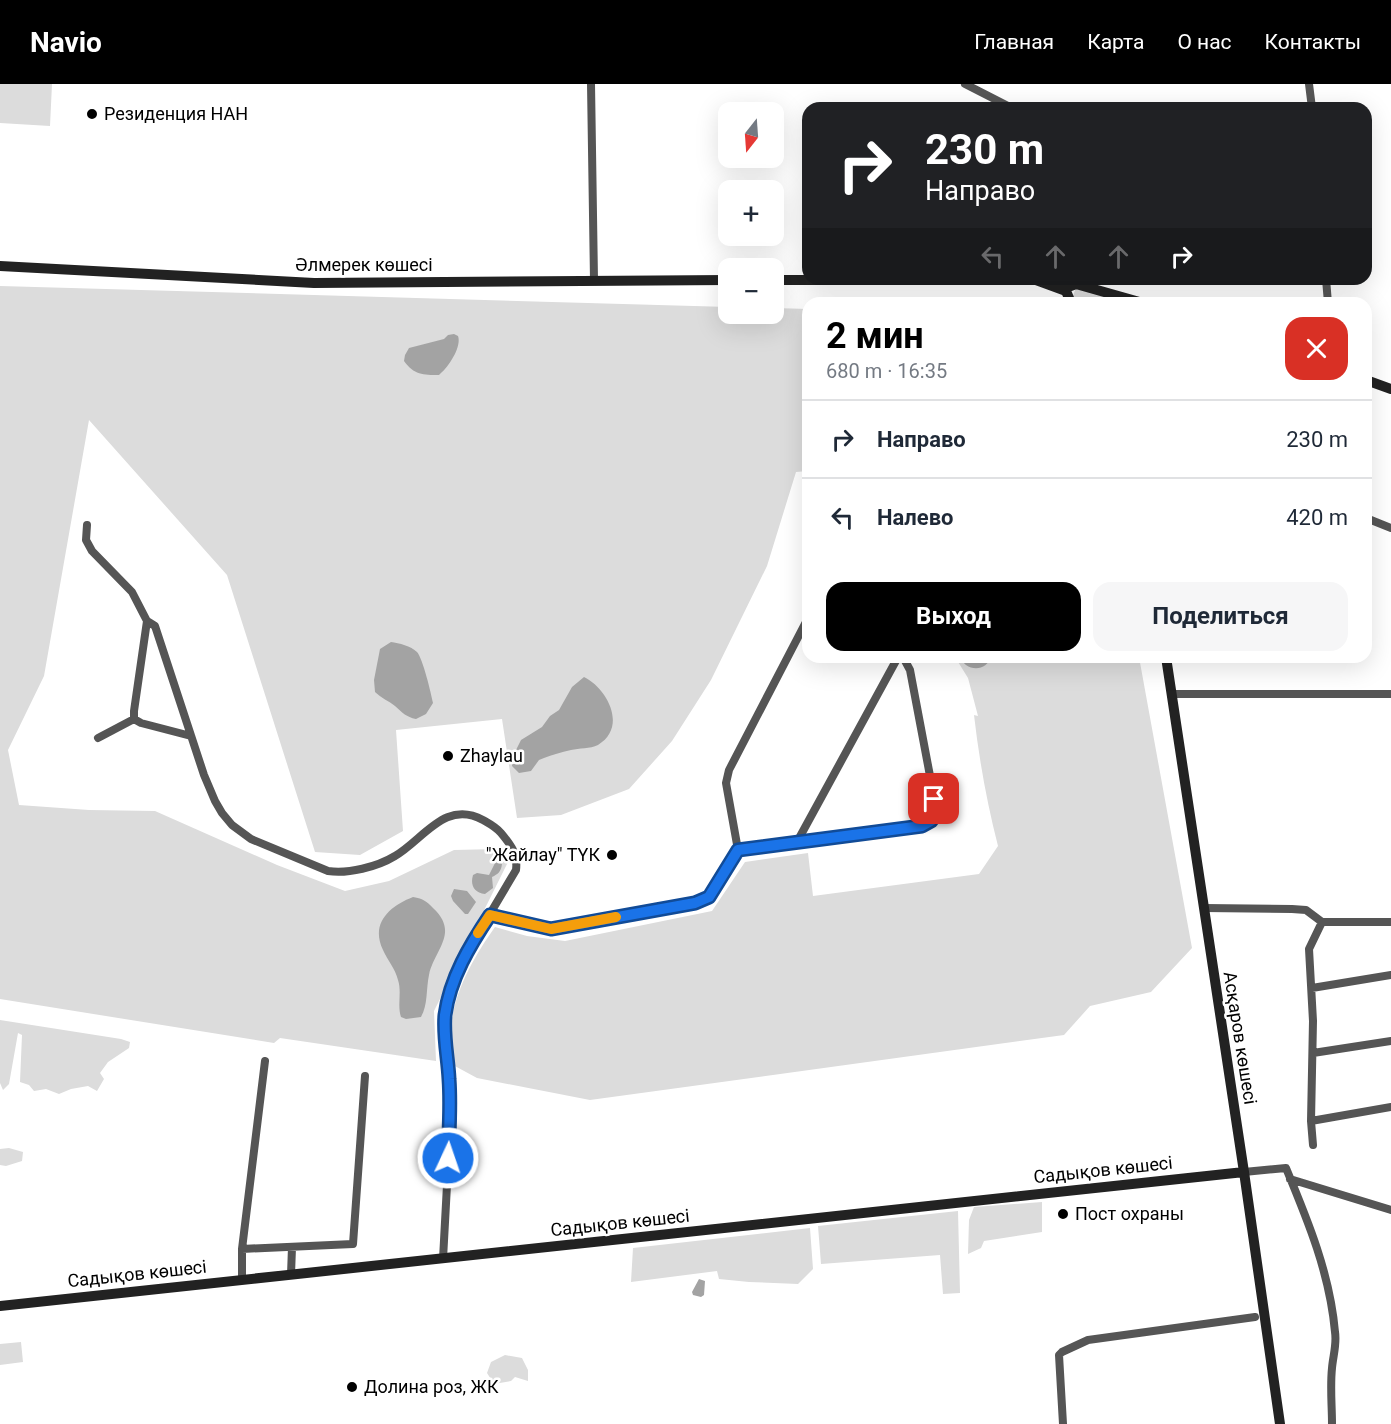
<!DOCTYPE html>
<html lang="ru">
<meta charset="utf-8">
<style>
body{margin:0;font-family:Roboto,sans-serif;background:#f6f6f7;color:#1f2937;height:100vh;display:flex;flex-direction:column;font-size:22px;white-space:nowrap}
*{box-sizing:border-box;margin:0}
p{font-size:20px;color:#747a83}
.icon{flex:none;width:33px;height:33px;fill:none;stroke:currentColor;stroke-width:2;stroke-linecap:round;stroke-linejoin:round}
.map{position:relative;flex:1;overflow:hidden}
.panel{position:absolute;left:802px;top:213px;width:570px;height:366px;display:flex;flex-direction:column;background:#fff;border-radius:18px;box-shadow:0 6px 24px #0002}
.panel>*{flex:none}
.top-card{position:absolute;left:802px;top:18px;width:570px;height:183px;border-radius:18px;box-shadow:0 6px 24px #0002;background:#202124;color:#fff;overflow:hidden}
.needle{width:39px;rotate:197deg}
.tools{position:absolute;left:718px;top:18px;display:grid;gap:12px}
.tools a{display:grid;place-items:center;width:66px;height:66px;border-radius:12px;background:#fff;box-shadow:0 6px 24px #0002;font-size:30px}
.pin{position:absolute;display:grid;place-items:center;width:51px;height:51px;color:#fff;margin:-26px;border-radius:12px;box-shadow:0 3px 9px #0006}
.me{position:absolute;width:66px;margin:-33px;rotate:3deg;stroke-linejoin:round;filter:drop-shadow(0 0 4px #0008)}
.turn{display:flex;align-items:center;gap:21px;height:126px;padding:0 24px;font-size:27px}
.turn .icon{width:78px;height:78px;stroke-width:2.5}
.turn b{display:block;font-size:42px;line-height:51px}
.lanes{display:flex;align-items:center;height:57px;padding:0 24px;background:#0003;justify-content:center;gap:30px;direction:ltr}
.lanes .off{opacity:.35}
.round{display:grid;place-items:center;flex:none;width:63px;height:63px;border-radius:18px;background:#f6f6f7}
.summary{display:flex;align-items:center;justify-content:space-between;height:102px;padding:0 24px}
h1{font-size:36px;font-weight:700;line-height:45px;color:#000}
.button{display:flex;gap:12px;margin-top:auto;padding:12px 24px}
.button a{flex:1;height:69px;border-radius:18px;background:#000;color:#fff;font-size:24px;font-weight:700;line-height:69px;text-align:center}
.button a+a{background:#f6f6f7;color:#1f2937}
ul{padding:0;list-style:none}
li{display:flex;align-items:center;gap:18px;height:78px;padding:0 24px;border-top:2px solid #e0e1e3}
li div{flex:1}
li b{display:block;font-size:22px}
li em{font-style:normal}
header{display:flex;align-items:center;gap:36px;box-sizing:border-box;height:84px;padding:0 30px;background:#000;color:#fff}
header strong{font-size:28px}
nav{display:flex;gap:33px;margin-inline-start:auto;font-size:21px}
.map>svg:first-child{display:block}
.green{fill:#dcdcdc}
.water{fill:#a3a3a3}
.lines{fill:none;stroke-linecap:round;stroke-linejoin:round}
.street{stroke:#555;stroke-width:8}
.secondary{stroke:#222;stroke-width:10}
.route-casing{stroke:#114b97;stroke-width:15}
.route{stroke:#1a73e8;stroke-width:10}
.slow{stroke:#f59e0b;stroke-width:10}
.poi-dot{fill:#000;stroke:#fff;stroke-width:2}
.labels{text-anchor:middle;stroke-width:5;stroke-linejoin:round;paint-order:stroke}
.poi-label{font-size:18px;fill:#000;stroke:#fff;text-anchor:start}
.street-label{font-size:18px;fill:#000;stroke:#fff}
</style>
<header>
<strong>Navio</strong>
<nav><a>Главная</a><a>Карта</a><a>О нас</a><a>Контакты</a></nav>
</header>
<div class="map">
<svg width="1391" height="1340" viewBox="0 0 1391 1340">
<rect width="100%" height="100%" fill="#fff"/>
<path class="green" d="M0,0H52L50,42L0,39Z
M0,202L729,223V230H774V224L808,225V387L796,388L767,482L711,596L672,657L629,705L561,731L517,734L502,635L396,646L403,747L360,771L315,768L227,491L89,336L44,592L8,666L19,721L89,726L155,727L277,781L345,807L389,797L454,766L497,765L508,778L434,927L436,977L280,954L274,959L0,915Z
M1076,204L1130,219H1075L1072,214Z
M955,573H1139L1192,864L1151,908L1090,922L1064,951L590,1016L477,994L453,981C452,968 451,955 451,943C454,907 475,871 495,843L527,852L565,857L712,827L745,778L808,769L813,812L979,790L998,762C987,719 979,675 974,631L978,632L968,594Z
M0,936L121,955L130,958L129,964L108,978L100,989L104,995L97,1007L88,1002L71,1005L59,1010L46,1005L34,1007L29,1001L20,998L22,951L18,949L9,1000L3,1006L0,999Z
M9,1064L23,1068L22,1077L6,1082L0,1081V1065Z
M1042,1118V1148L984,1157L981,1164L968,1170L969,1136L974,1123Z
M958,1127L960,1209L943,1210L940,1171L821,1180L818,1142Z
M810,1144L813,1185L798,1200L749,1198L719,1195L717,1187L631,1198L633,1164Z
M21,1258L23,1278L0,1281V1260Z
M505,1271L522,1274L528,1286V1297L515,1293L511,1297L494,1300L487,1289L491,1278Z"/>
<path class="water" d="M454,250L458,252C462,263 448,284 439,291C423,291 414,291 404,277L405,271L409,264L444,255L448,251Z
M391,558C399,559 411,562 417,568C423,575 431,609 433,619L426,630L416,635C406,633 403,629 395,622C389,617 381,614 375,608L374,596L380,565Z
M960,573H991C988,583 976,588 966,581C963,579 962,576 960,573Z
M584,593C607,604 628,643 598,661C590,665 579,664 571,666C561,668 552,671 544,674L539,676L531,687L519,689L512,682L513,672L521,656L542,643L550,632L559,626L572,603Z
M499,778L502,780C501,788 498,790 492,793L493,804L485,810C474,809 470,801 473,791L477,789L489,791L495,779Z
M454,805L467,807L476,818L468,830H465L453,817L451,812Z
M413,813C424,815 426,817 433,824C460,849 434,866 429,891C426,905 428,921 421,933L406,935L401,933C397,921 402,908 398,896C395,884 388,877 383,866C370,839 390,822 413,813Z
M699,1195L705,1197L704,1211L701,1213L693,1211L692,1208Z"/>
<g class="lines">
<path class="street" d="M591,0L594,196
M965,0L1012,24
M1309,0L1312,24
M1326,195L1328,219
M1366,434L1391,444
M87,441L86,456L92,467L132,508L147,537L155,542L204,691L215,717L222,729L232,741L251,755L328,787C348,790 377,783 395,772C423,756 445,715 483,736C490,740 496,743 501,749C511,761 518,770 516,786L462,877L455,896L445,932V949L451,1027L443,1175
M1366,535H1367
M147,537L134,627V635L141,639L191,652
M1171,610H1391
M98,654L134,635
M797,758L898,573
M738,766L726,699L729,686L808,534
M1204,824L1292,825L1306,826L1322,838H1391
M490,831L551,845L695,819L709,813L738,766L922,742L931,737L937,729L910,586L903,573
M1312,904L1391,891
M1313,969L1391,957
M1311,1037L1391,1023
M1313,1061L1311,1037L1313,937L1309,865L1322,838
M1244,1088L1286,1084C1308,1137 1330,1190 1335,1248C1337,1260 1333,1272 1332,1284C1330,1303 1332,1322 1332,1340
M1290,1095L1391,1126
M242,1165L265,977
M291,1191L292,1163
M242,1196V1165L353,1160L365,992
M1063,1340L1059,1271L1062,1268L1088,1256L1255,1233"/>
<path class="secondary" d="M0,182L314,199L729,196
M774,196H1036L1066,207
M1071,219L1066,207L1068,203L1076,200L1143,219
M1366,296L1391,305
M1166,573L1244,1088L1280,1340
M0,1222L1244,1088"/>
</g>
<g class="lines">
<defs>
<path id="route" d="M448,1074C449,1047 451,1022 449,995C448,974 443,952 445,931C450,894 470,861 490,831L551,845L695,819L709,813L738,766L922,742L931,737L937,729L934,715"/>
</defs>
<use href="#route" class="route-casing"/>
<use href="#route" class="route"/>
<path class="slow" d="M478,849L490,831L551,845L616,833"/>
</g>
<g class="poi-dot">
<circle cx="92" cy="30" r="6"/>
<circle cx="448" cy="672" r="6"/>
<circle cx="612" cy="771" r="6"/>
<circle cx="1063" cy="1130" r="6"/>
<circle cx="352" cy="1303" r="6"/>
</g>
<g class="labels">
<g class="poi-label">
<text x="104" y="36">Резиденция НАН</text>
<text x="460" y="678">Zhaylau</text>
<text x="600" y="777" text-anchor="end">"Жайлау" ТҮК</text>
<text x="1075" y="1136">Пост охраны</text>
<text x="364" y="1309">Долина роз, ЖК</text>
</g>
<g class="street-label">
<text x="364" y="187">Әлмерек көшесі</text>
<text transform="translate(1240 954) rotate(81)" y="6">Асқаров көшесі</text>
<text transform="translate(1103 1086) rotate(-6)" y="6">Садықов көшесі</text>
<text transform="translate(620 1139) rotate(-6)" y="6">Садықов көшесі</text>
<text transform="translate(137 1190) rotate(-6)" y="6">Садықов көшесі</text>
</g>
</g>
</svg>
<div class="tools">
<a><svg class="needle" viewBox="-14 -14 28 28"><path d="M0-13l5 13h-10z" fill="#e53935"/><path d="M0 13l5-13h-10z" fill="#747a83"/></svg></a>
<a>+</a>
<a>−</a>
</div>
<div class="pin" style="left:934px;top:715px;background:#d93025"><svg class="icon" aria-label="arrive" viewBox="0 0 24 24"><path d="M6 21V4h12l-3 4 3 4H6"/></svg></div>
<svg class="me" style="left:448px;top:1074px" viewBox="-20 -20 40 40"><circle r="17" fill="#1a73e8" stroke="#fff" stroke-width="3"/><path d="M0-11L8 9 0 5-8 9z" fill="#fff"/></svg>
<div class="top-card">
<div class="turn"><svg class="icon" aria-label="right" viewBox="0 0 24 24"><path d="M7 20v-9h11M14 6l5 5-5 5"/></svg><div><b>230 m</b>Направо</div></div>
<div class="lanes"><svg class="icon off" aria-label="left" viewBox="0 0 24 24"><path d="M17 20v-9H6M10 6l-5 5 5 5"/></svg><svg class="icon off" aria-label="ahead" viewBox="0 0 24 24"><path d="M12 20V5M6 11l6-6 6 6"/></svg><svg class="icon off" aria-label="ahead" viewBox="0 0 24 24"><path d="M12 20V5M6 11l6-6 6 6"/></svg><svg class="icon" aria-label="right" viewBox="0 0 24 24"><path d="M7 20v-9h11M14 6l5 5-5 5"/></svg></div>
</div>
<section class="panel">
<div class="summary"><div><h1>2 мин</h1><p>680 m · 16:35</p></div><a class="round" style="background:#d93025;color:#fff"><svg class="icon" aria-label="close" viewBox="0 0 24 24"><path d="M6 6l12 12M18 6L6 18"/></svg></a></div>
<ul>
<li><svg class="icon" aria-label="right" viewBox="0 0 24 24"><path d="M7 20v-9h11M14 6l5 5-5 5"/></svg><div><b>Направо</b></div><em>230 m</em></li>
<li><svg class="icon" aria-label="left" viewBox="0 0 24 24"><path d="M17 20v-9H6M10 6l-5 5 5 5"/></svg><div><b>Налево</b></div><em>420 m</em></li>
</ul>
<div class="button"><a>Выход</a><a>Поделиться</a></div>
</section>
</div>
